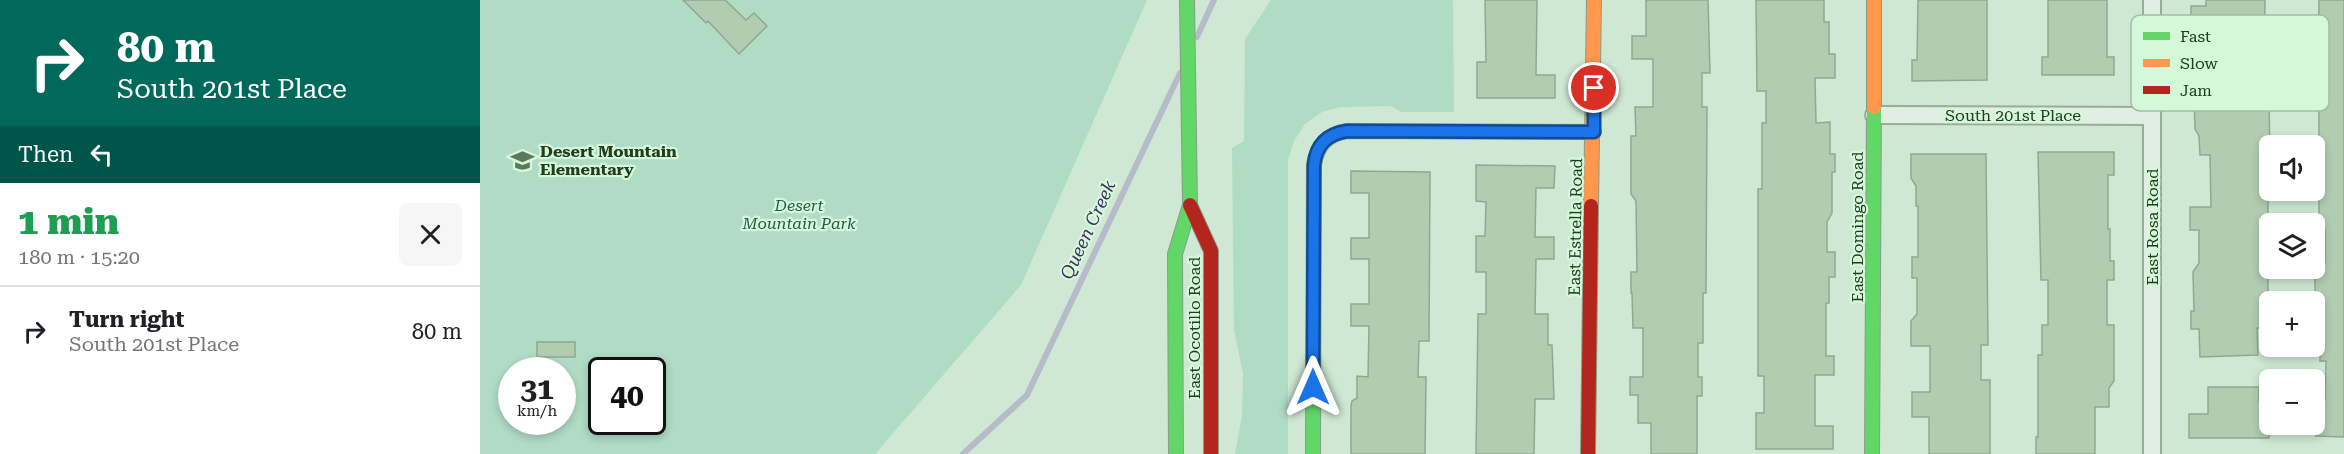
<!DOCTYPE html>
<meta charset="utf-8">
<style>
body{margin:0;font-family:"Roboto Serif",serif;background:#f6f6f6;color:#202124;height:100vh;display:flex;flex-direction:column;font-size:22px;white-space:nowrap}
*{box-sizing:border-box;margin:0}
p{font-size:20px;color:#757577}
.icon{flex:none;width:33px;height:33px;fill:none;stroke:currentColor;stroke-width:2;stroke-linecap:round;stroke-linejoin:round}
.map{position:relative;flex:1;overflow:hidden}
.details{display:flex;flex-direction:column;background:#fff;width:480px}
.details>*{flex:none}
.top-card{background:#00695c;color:#fff;overflow:hidden}
.tools{position:absolute;left:1779px;top:135px;display:grid;gap:12px}
.tools a{display:grid;place-items:center;width:66px;height:66px;border-radius:9px;background:#fff;box-shadow:0 3px 9px #0003;font-size:30px}
.speed{position:absolute;left:18px;top:357px;display:flex;gap:12px;font-size:30px;font-weight:700;text-align:center}
.speed>*{display:grid;place-content:center;width:78px;height:78px;border-radius:50%;background:#fff;box-shadow:0 3px 9px #0003;line-height:1}
.speed small{font-size:15px;font-weight:400}
.speed .limit{border:3px solid #111;border-radius:9px;background:#fff;color:#111}
.pin{position:absolute;display:grid;place-items:center;width:51px;height:51px;color:#fff;margin:-26px;border:3px solid #fff;border-radius:50%;box-shadow:0 2px 6px #0007}
.me{position:absolute;width:66px;margin:-33px;rotate:0deg;stroke-linejoin:round;filter:drop-shadow(0 0 4px #0008)}
.turn{display:flex;align-items:center;gap:21px;height:126px;padding:0 18px;font-size:27px}
.turn .icon{width:78px;height:78px;stroke-width:2.5}
.turn b{display:block;font-size:42px;line-height:51px}
.then{display:flex;align-items:center;height:57px;padding:0 18px;background:#0003;gap:12px;font-size:22px}
.round{display:grid;place-items:center;flex:none;width:63px;height:63px;border-radius:9px;background:#f6f6f6}
.head{display:flex;align-items:center;justify-content:space-between;height:102px;padding:0 18px}
h1{font-size:36px;font-weight:800;line-height:45px;color:#1e9e55}
ul{padding:0;list-style:none}
li{display:flex;align-items:center;gap:18px;height:90px;padding:0 18px;border-top:2px solid #e0e0e0}
li div{flex:1}
li b{display:block;font-size:22px}
li em{font-style:normal}
main{display:flex;flex:1;min-height:0}
.map>svg:first-child{display:block}
.green{fill:#b0dbc5;fill-rule:evenodd}
.lines{fill:none;stroke-linecap:round;stroke-linejoin:round}
.stream{stroke:#b6bac9;stroke-width:6}
.building{fill:#b1ccb1;stroke:#8fa98f;stroke-width:1.5}
.street-casing{stroke:#97ad99;stroke-width:20}
.fast-casing{stroke:#889d89;stroke-width:16}
.slow-casing{stroke:#889d89;stroke-width:16}
.jam-casing{stroke:#889d89;stroke-width:16}
.street{stroke:#e1efe3;stroke-width:16}
.fast{stroke:#63d668;stroke-width:14}
.slow{stroke:#ff974d;stroke-width:14}
.jam{stroke:#b3261e;stroke-width:14}
.route-casing{stroke:#114b97;stroke-width:15}
.route{stroke:#1a73e8;stroke-width:10}
.labels{text-anchor:middle;stroke-width:4.5;stroke-linejoin:round;paint-order:stroke}
.street-label{font-size:16px;fill:#203d1e;stroke:#d5f8db}
.poi-label{font-size:16px;font-weight:bold;fill:#203d1e;stroke:#d5f8db;text-anchor:start}
.park-label{font-size:16px;font-style:italic;fill:#235b4b;stroke:#d5f8db}
.water-label{font-size:18px;font-style:italic;fill:#402c5e;stroke:#d5f8db}
.key{fill:#d5f8db;stroke:#9fc0a2;stroke-width:1.5}
.key-label{font-size:16px;fill:#203d1e}
</style>
<main>
<section class="details">
<div class="top-card">
<div class="turn"><svg class="icon" aria-label="right" viewBox="0 0 24 24"><path d="M7 20v-9h11M14 6l5 5-5 5"/></svg><div><b>80 m</b>South 201st Place</div></div>
<div class="then">Then<svg class="icon" aria-label="left" viewBox="0 0 24 24"><path d="M17 20v-9H6M10 6l-5 5 5 5"/></svg></div>
</div>
<div class="head"><div><h1>1 min</h1><p>180 m · 15:20</p></div><a class="round"><svg class="icon" aria-label="close" viewBox="0 0 24 24"><path d="M6 6l12 12M18 6L6 18"/></svg></a></div>
<ul>
<li><svg class="icon" aria-label="right" viewBox="0 0 24 24"><path d="M7 20v-9h11M14 6l5 5-5 5"/></svg><div><b>Turn right</b><p>South 201st Place</p></div><em>80 m</em></li>
</ul>
</section>
<div class="map">
<svg width="1864" height="454" viewBox="0 0 1864 454">
<rect width="100%" height="100%" fill="#cee8d3"/>
<path class="green" d="M0,0H667L541,285L395,454H0ZM32,370H82V422H32ZM122,370H172V422H122Z
M791,0H973L974,112H922L911,106L861,107L842,112L825,124L814,141L808,160V454H755L762,416L763,373L754,330L752,148L764,141L765,39Z"/>
<g class="lines">
<path class="stream" d="M717,37L734,0
M483,454L547,395L700,73"/>
</g>
<path class="building" d="M203,0H245L266,20L274,13L287,26L259,54L228,21L226,23Z
M1005,0H1057L1056,75H1075V98H997V62H1006Z
M1166,0H1228L1230,73H1222V107H1227L1226,293H1223V343H1218V377H1222V396H1217V454H1171V423H1158V395H1150V377H1163V328H1153L1152,293H1151V272H1157L1156,201L1151,194V136H1156L1155,107H1173V59H1152V36H1166Z
M1276,0H1344V22H1349V54H1355V78H1335L1336,123L1350,122V154H1355V172H1352V213L1347,222V252H1355V277H1349V303H1346V356H1354V375H1335V426H1353V449H1276V413H1284V376H1278V189H1282V123H1286V91H1277Z
M1438,0H1507V80L1432,81V60H1437Z
M1568,0H1627V57H1634V75H1562V57H1568Z
M1726,0H1785L1784,103H1789L1790,154H1781V195H1788V297H1782L1783,328H1777L1778,355L1720,357L1719,329H1711V311H1714L1713,272L1719,263V230H1710V207H1731L1730,155H1720L1719,136L1715,129L1714,92H1711V72H1716L1717,26H1711V6H1726Z
M1839,0H1864V437L1836,436L1837,400H1845L1846,361H1840L1841,299H1835V262H1845V229H1839V106H1841V71H1838Z
M1558,152H1634V175H1628V229H1630V261H1634V280H1627V325H1634V381L1629,388V407H1615V454H1556V437H1558V355H1562V325H1568V280H1561Z
M1431,154H1506L1508,345H1501V380H1510V454H1449V417H1432V392H1450V346H1431V321L1437,314V278H1432V257H1438V206H1436V186L1431,178Z
M996,165L1075,166L1074,188H1056L1055,237H1074V259H1056L1055,314H1068V345H1072L1074,399H1055L1054,454H996L998,314H1006V272H996V236H1005L1006,202L996,201Z
M871,171L950,172L949,341H939L938,377H946L945,454H871V406L872,401L877,398V376L888,377L889,326H871V304H889V259H871V238H889V193H871Z
M57,342H95V357H57Z
M1728,387H1779V401H1789V438H1709V414H1728Z"/>
<g class="lines">
<defs>
<path id="street" d="M1394,115L1672,116
M1672,454V0"/>
<path id="fast" d="M696,454L695,254L710,205L707,0
M833,454L834,165C837,145 847,134 867,131L1114,132
M1392,454L1394,107"/>
<path id="slow" d="M1394,107V0
M1111,206L1114,0"/>
<path id="jam" d="M710,205L731,251V454
M1108,454L1111,206"/>
</defs>
<use href="#street" class="street-casing"/>
<use href="#fast" class="fast-casing"/>
<use href="#slow" class="slow-casing"/>
<use href="#jam" class="jam-casing"/>
<use href="#street" class="street"/>
<use href="#fast" class="fast"/>
<use href="#slow" class="slow"/>
<use href="#jam" class="jam"/>
</g>
<g class="lines">
<defs>
<path id="route" d="M833,387L834,165C836,145 847,134 867,131L1114,132V88"/>
</defs>
<use href="#route" class="route-casing"/>
<use href="#route" class="route"/>
</g>
<defs>
<symbol id="school-bare" viewBox="-9 -9 18 18"><path d="M0-5L7-2L0 1L-7-2ZM-4 1L0 2.5L4 1V4Q0 6-4 4Z" fill="#5d795d" stroke="#d5f8db" stroke-width="2.5" paint-order="stroke"/></symbol>
</defs>
<g fill-rule="evenodd">
<use href="#school-bare" x="26" y="144" width="33" height="33"/>
</g>
<g class="labels">
<g class="street-label">
<text x="1533" y="121">South 201st Place</text>
<text transform="translate(1095 227) rotate(-89)" y="6">East Estrella Road</text>
<text transform="translate(1377 227) rotate(-90)" y="6">East Domingo Road</text>
<text transform="translate(1672 227) rotate(-90)" y="6">East Rosa Road</text>
<text transform="translate(714 328) rotate(-90)" y="6">East Ocotillo Road</text>
</g>
<g class="poi-label">
<text x="60" y="157">Desert Mountain<tspan x="60" dy="18">Elementary</tspan></text>
</g>
<g class="park-label">
<text x="319" y="211">Desert<tspan x="319" dy="18">Mountain Park</tspan></text>
</g>
<g class="water-label">
<text transform="translate(608 230) rotate(-65)" y="6">Queen Creek</text>
</g>
</g>
<rect x="1651" y="15" width="198" height="96" rx="9" class="key"/>
<rect x="1663" y="32" width="27" height="8" fill="#63d668"/>
<rect x="1663" y="59" width="27" height="8" fill="#ff974d"/>
<rect x="1663" y="86" width="27" height="8" fill="#b3261e"/>
<g class="key-label">
<text x="1700" y="42">Fast</text>
<text x="1700" y="69">Slow</text>
<text x="1700" y="96">Jam</text>
</g>
</svg>
<div class="tools">
<a><svg class="icon" aria-label="sound" viewBox="0 0 24 24"><path d="M4 9h4l5-4v14l-5-4H4zM17 9q2 3 0 6"/></svg></a>
<a><svg class="icon" aria-label="layers" viewBox="0 0 24 24"><path d="M12 4l9 5-9 5-9-5zM3 14l9 5 9-5"/></svg></a>
<a>+</a>
<a>−</a>
</div>
<div class="speed"><div>31<small>km/h</small></div><div class="limit">40</div></div>
<div class="pin" style="left:1114px;top:88px;background:#d93025"><svg class="icon" aria-label="arrive" viewBox="0 0 24 24"><path d="M6 21V4h12l-3 4 3 4H6"/></svg></div>
<svg class="me" style="left:833px;top:387px" viewBox="-20 -20 40 40"><path d="M0-17L14 15 0 8-14 15z" fill="#1a73e8" stroke="#fff" stroke-width="4"/></svg>
</div>
</main>
